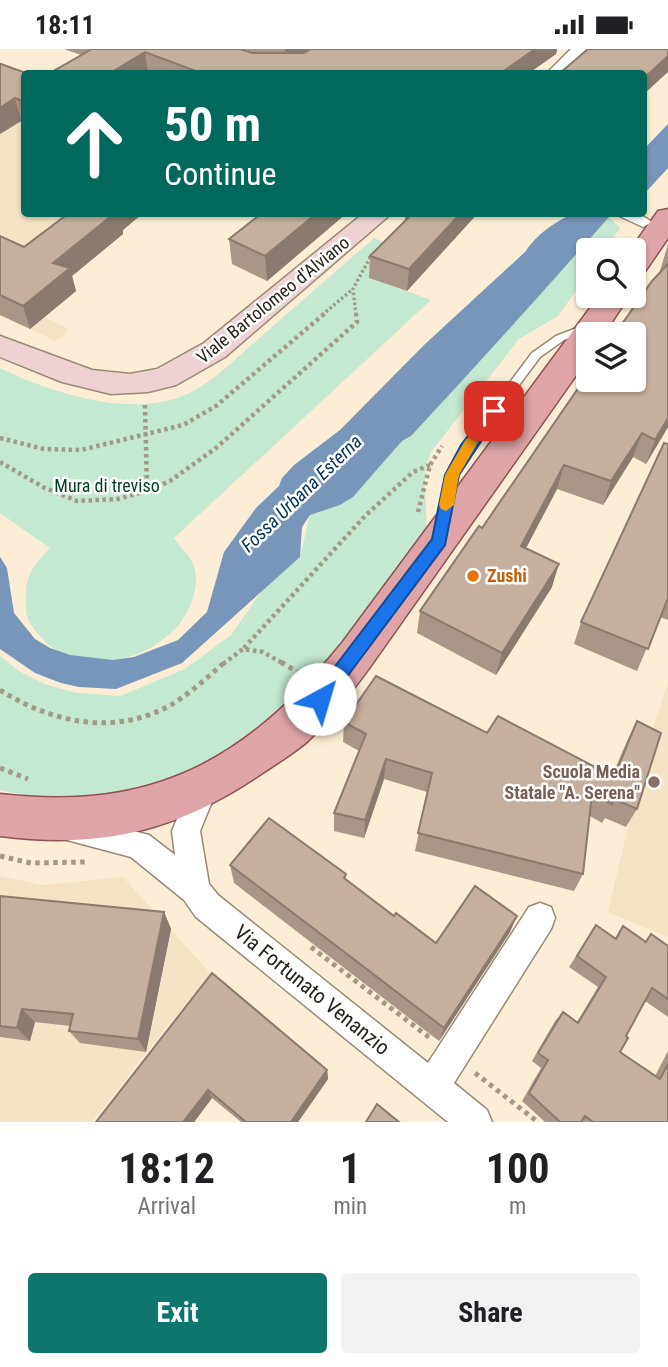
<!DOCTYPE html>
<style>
body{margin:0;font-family:"Roboto Condensed",sans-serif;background:#f2f2f2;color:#202124;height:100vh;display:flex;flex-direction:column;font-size:26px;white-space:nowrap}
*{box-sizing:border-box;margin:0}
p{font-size:23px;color:#757577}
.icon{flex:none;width:38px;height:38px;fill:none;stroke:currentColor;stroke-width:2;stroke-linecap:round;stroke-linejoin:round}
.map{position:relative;height:1073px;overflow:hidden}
.side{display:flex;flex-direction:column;background:#fff;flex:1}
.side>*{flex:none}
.banner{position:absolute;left:21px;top:21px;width:626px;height:147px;border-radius:7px;box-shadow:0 2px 5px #0004;background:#00695c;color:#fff;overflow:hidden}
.controls{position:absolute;left:576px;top:189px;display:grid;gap:14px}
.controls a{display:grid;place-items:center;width:70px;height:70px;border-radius:7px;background:#fff;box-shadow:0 2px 5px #0004;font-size:35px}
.pin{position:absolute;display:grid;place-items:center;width:60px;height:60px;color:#fff;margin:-30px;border-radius:14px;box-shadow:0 4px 10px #0006}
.me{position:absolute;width:77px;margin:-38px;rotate:39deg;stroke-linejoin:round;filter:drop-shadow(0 0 5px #0008)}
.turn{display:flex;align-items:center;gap:24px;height:147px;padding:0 28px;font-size:32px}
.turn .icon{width:91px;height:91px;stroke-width:2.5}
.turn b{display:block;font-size:49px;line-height:60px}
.eta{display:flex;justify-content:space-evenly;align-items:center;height:119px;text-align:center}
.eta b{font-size:42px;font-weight:700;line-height:49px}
.action{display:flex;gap:14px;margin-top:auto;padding:14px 28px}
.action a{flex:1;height:80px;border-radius:7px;background:#0f766e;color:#fff;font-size:28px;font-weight:700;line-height:80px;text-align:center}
.action a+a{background:#f2f2f2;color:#202124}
.status{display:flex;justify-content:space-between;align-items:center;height:49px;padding:0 35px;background:#fff;direction:ltr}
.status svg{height:19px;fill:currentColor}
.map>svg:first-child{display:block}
.built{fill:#f5e3c5}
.green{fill:#c4e8d1}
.water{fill:#7896ba}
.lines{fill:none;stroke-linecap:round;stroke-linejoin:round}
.lane-casing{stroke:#988b76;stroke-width:3}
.street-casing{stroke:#988b76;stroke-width:3}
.secondary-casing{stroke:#988b76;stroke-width:3}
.primary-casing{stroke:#905050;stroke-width:3}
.path-far2{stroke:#a39987;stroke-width:3.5;stroke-dasharray:2.5 2.5;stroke-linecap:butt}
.path-far1{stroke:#a39987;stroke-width:4.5;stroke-dasharray:3.5 3.5;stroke-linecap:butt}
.path{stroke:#a39987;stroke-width:5;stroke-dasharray:4.5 4.5;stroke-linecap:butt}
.lane{fill:#fff;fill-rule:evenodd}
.street{fill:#fff;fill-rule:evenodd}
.secondary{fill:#eed2d3;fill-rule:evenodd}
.primary{fill:#dea4a7;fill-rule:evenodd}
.wall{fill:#a99688}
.shaded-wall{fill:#8a7a6f}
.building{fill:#c5af9e;stroke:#8a7a6f;stroke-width:2}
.route{fill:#1a73e8;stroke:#114b97;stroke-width:2}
.slow{fill:#f59e0b}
.food-dot{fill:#e8710a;stroke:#fff;stroke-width:2.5}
.education-dot{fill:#8d6e63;stroke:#fff;stroke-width:2.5}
.labels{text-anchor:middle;stroke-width:5;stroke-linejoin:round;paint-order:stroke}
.street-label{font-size:18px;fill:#28231a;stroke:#fff}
.park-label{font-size:18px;fill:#023d22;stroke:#fff}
.food-label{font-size:18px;font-weight:bold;fill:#c56008;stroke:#fff;text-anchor:start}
.education-label{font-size:18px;font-weight:bold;fill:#785e54;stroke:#fff;text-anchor:end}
.water-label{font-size:19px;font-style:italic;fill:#02315e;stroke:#fff}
.near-street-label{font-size:21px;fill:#28231a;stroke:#fff}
</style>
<div class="status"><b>18:11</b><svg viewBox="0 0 49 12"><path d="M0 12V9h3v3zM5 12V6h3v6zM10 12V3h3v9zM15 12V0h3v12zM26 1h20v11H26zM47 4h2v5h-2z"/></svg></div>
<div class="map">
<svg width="668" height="1073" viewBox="0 0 668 1073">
<rect width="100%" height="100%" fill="#fceed6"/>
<path class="built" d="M24,65V164L143,165L120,183L123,185L60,236L74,244L44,268L69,280L62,289L55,292L0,266V85Z
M668,633V888L608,863L646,702Z
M0,827L43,836L123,828L210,924L92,1073H0Z"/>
<path class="green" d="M609,168L620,179L605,201H588V225L558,267L519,290L431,403C418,433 430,454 425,484L320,627L286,662L215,712L126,746L41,750L0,741V607L19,622L47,636L78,644L120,647L185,620L231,586L263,540L300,508L310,466L340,456L353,448L402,392L411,387C477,314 544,242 609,168Z
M374,189L398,199L370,229L431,251L174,489C179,497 190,506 193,515C199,530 195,544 190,557C169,609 80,635 41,588C33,579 27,573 26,561C24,530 29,521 50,499L0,464V319C49,343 126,368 180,348C209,338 234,311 257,291C296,257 335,223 374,189Z"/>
<path class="water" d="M668,75V119L644,145V100Z
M572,165L609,168C544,242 478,315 411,387L402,392L353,448L340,456L310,466L302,478L300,508L182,614L116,640L79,638L61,634L35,624L0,600V508L7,519L14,564L35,590L50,599L70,606L113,611L134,608L178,591L207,563L224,503L256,459L279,437L282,429L294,416L340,381L424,296L525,203C538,184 552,175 572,165Z"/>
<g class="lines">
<defs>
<path id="lane" d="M587,275L591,276V280L564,291L540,308L470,402L458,426L450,467L444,471L440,470L438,467L446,426L462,397L532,304L556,287Z"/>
<path id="street" d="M571,0H587L562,24H547Z
M613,164H638L652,173L643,178Z
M204,725L214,729L218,738L200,782L209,835L218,846L428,1014L529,858L540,854L551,858L555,869L551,880L454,1034L487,1061L492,1073H448L196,868L184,851L131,808L67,791L63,781L67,771L77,767L149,786L175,806L172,782L194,729Z"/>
<path id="secondary" d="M364,164H392L225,308L176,336L148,343L111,345L62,333L0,308V287L92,321L130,325L157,320L204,294Z"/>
<path id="primary" d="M668,160V189L644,224L634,226V201H630L658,162Z
M599,247H629L604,285H588V309L582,318L370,618C351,644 331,670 308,692C294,704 279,713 264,723C178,782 103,800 0,787V745C154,763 246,711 342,594Z"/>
</defs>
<use href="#lane" class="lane-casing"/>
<use href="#street" class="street-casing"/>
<use href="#secondary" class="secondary-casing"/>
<use href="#primary" class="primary-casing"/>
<path class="path-far2" d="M322,266L353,240
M356,266L353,240L372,205"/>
<path class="path-far1" d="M145,356L147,442
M0,389L44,400L81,401L183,376L216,357L324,265
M0,413L43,438L77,452L118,450L147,442L170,432L216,399L357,273L356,265
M418,463L430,416L442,397
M244,599L365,467L413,423L430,416
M223,615L243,600L263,603L284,615"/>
<path class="path" d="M281,613L299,624
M0,641C49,672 110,687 165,659C187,648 206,629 225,613
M0,719L28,730
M0,807L31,814L86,813
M311,898L430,989
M475,1024L538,1073"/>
<use href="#lane" class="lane"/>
<use href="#street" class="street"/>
<use href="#secondary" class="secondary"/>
<use href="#primary" class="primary"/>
</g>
<path class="wall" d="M64,0H557L556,5L529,24H50L81,6Z
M24,24V74L21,72L0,85Z
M69,164H143L123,181V185L72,227L76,242L30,280L0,266V187L24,198Z
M262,164H347L267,232L232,215L229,190Z
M405,164H478L407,242L369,229L370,207L405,172Z
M668,195V378L646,415L633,408L603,456L557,440L526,499L552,538L496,626L417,584L420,562L482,479L659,225Z
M668,395V571L660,568L637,622L574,595L581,573Z
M637,672V760L626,778L605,769L602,774L590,767L583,825L574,842L415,802L427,743L384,730L364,789L334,782V764L359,702L343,693L344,673L487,684L612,727L627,692Z
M230,816L346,825V831L394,867L436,894L510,883L439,992L234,834Z
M0,847L164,863L171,880L146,1003L80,994L69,982L70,977L35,973L30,992L0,988Z
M623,877L645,892L651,885L668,897V968L645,952L626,987L620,1003L655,1027L668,1002V1073H545L522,1052L541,1019L532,1012L555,972L563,963L577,973L598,938L569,918L588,888L615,889Z
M212,924L327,1021L328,1030L298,1073H241L212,1049L194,1073Z"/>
<path class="shaded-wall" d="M285,0H318L286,22Z
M535,0H557L556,5L529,24H501Z
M145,3L148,24H110Z
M668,7V23L644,45V29Z
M15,49L21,72L0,85V59Z
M115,164H143L123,181V185L72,227L76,242L30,280L23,257L53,214Z
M317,164H347L267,232L265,207Z
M461,164H478L407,242L409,220Z
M668,369V378L646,415L655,391Z
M642,384L633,408L603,456L611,432Z
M564,416L557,440L515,520L521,497Z
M559,515L552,538L496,626L502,604Z
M386,710L384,730L364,789L365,771Z
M164,863L171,880L146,1003L138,990Z
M517,867L510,883L439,992L444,979Z
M22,960L35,973L30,992L17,979Z
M327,1021L328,1030L298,1073H291Z
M208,1041L212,1049L194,1073H183Z"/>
<path class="building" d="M92,0H240L252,4H304L311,0H535L501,24H201L145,3L110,24H50Z
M588,0H668V7L644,29V24H560Z
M0,15H1L26,24H24V53L15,49L0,59Z
M69,164H115L53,214L70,219L23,257L0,246V187L24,198Z
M262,164H317L265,207L229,190Z
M408,164H461L409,220L370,207L411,166Z
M668,215V369L655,391L642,384L611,432L564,416L521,497L559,515L502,604L420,562L479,477L482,479L588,325V331H634V285H615L652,232Z
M664,394L668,395V549L648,600L581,573Z
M376,627L487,684L498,667L614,728L637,672L661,684L637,760L614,750L612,755L592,745L583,825L418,784L432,724L386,710L365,771L334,764L366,685L344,673Z
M269,769L346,825L344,829L394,867L396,864L436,894L475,837L517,867L444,979L230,816Z
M0,847L164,863L138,990L69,982L73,965L22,960L17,979L0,977Z
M596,876L616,890L623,877L646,893L651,885L668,897V950L652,939L626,987L628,989L620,1003L660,1030L668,1015V1073H593L585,1067L581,1073H560L529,1044L548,1011L538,1004L563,963L578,974L606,928L577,907Z
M212,924L327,1021L291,1073H246L208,1041L183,1073H96Z
M377,1055L399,1073H366Z"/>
<path class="route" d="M494,357L501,362L459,426L445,496L326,656L320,658L314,656L311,650L314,645L432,490L445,426L461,396L489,359Z"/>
<path class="slow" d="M471,388L478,393L459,426L454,456L446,462L441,460L439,456L445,426L466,390Z"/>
<circle class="food-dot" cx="473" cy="527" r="7"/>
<circle class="education-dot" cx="654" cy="733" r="7"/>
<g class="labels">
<g class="street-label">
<text transform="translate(273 251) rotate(-39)" y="6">Viale Bartolomeo d'Alviano</text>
</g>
<g class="park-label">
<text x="107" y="443">Mura di treviso</text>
</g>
<g class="food-label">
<text x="487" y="533">Zushi</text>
</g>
<g class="education-label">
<text x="640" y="729">Scuola Media<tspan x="640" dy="21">Statale "A. Serena"</tspan></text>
</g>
<g class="water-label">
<text transform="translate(301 444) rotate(-44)" y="7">Fossa Urbana Esterna</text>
</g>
<g class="near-street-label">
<text transform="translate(312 941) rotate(39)" y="7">Via Fortunato Venanzio</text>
</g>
</g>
</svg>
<div class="controls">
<a><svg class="icon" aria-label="search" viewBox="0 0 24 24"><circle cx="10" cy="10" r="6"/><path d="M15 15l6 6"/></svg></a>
<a><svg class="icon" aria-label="layers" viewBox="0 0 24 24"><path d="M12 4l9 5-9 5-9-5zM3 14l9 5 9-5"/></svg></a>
</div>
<div class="pin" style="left:494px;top:362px;background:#d93025"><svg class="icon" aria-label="arrive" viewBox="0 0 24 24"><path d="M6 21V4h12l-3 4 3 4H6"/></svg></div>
<svg class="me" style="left:320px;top:650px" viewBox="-20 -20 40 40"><circle r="19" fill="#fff"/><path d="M0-13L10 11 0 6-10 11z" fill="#1a73e8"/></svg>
<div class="banner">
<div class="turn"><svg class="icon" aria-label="ahead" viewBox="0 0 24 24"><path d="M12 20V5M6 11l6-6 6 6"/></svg><div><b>50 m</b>Continue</div></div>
</div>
</div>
<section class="side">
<div class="eta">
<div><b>18:12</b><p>Arrival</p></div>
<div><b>1</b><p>min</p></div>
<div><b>100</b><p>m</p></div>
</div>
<div class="action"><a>Exit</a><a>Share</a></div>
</section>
